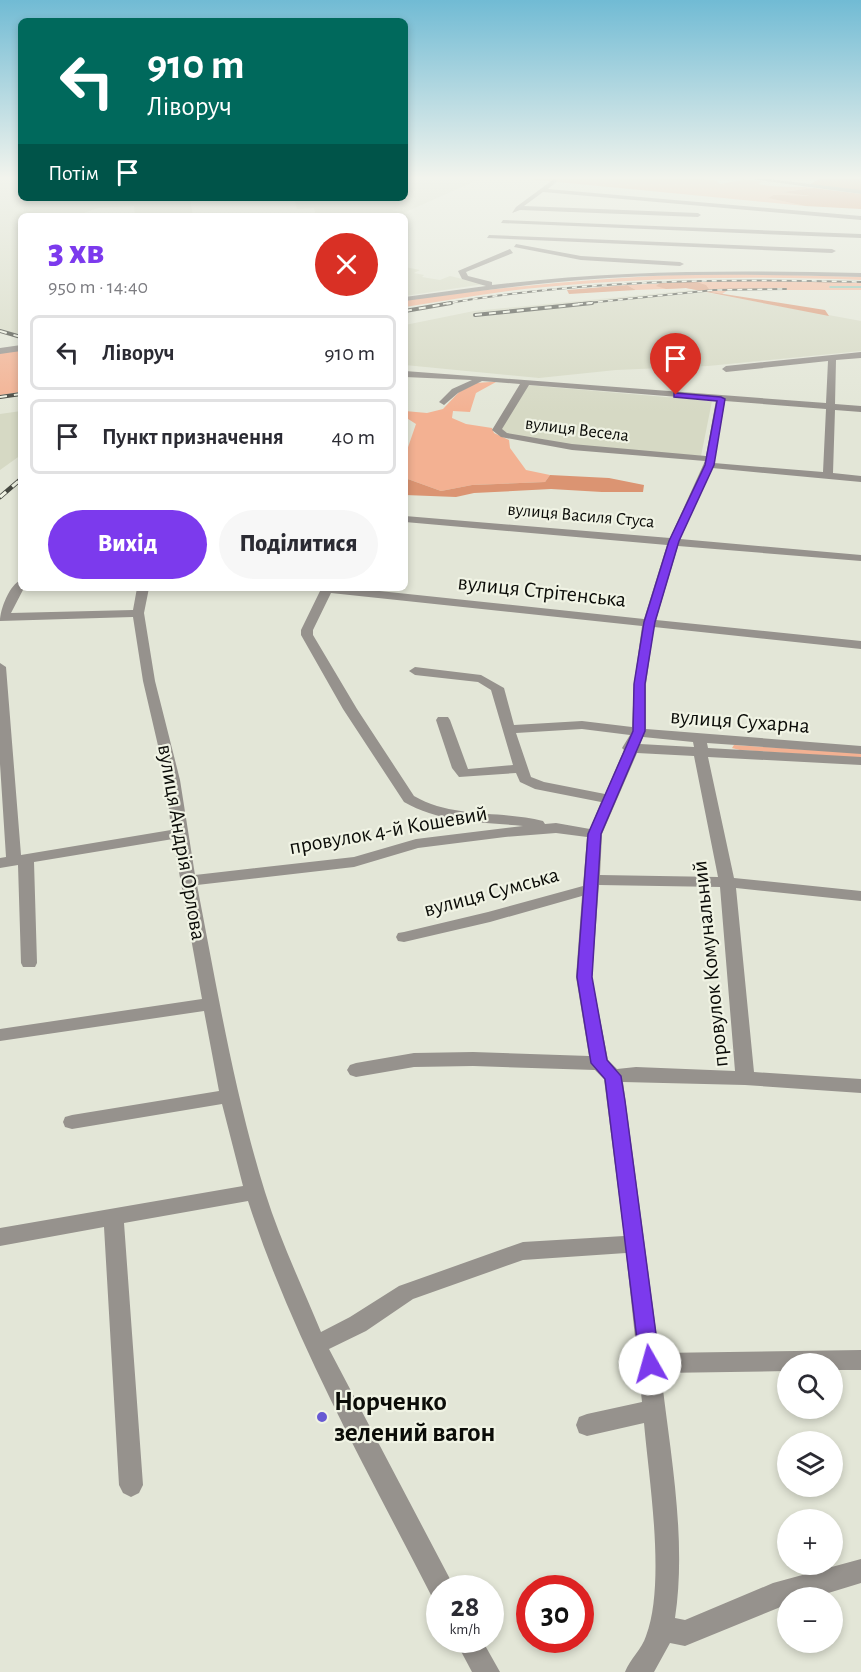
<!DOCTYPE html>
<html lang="uk">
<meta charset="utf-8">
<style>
body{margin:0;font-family:"Alegreya Sans",sans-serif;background:#f7f7f7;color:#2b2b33;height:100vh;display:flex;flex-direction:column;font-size:22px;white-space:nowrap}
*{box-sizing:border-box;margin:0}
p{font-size:20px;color:#7c7c81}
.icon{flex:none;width:33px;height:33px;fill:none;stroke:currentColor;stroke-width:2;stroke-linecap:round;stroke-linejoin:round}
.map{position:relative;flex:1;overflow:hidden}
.panel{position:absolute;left:18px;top:213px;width:390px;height:378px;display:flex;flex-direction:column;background:#fff;border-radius:9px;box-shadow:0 3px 9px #0003}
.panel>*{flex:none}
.hud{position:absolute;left:18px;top:18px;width:390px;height:183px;border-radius:9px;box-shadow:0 3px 9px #0003;background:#00695c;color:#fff;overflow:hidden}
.buttons{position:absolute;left:777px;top:1353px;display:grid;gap:12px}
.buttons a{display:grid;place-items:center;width:66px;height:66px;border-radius:50%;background:#fff;box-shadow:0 3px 9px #0003;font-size:30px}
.speed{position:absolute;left:426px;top:1575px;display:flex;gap:12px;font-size:30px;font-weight:700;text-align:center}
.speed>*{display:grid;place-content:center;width:78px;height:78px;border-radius:50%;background:#fff;box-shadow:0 3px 9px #0003;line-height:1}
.speed small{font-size:15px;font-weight:400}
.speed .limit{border:9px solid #d22;background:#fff;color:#111}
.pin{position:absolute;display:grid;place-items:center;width:51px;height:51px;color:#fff;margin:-62px -26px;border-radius:50% 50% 50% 0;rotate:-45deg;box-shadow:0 0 6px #0007}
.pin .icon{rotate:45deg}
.me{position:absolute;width:66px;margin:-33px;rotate:353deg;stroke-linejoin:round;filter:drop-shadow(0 0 4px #0008)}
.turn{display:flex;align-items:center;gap:21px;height:126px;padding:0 30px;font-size:27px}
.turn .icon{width:78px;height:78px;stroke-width:2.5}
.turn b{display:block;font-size:42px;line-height:51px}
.then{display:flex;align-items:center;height:57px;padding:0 30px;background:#0003;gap:12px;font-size:22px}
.round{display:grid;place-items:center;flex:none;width:63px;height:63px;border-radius:32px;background:#f7f7f7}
.headline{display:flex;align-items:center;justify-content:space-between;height:102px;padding:0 30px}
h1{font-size:36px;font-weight:800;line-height:45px;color:#7c3aed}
.cta{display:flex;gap:12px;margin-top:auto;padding:12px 30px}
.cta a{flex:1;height:69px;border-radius:36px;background:#7c3aed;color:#fff;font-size:24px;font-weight:800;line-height:69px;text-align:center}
.cta a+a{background:#f7f7f7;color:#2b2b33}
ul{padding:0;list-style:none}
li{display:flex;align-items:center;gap:18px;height:75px;margin:0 12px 9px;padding:0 18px;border:3px solid #e1e1e2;border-radius:9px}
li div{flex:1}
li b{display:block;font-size:22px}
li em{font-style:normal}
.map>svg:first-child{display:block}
.built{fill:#d6d9c4}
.green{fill:#f3b192}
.forest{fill:#db9472}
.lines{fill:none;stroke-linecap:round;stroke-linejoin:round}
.stream{stroke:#60c5b6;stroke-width:1.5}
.minor{fill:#96928d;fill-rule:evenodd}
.rail-far2-casing{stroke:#464841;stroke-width:2}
.rail-far1-casing{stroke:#464841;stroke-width:4}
.rail-casing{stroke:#464841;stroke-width:4.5}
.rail-far2{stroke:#f0f3e4;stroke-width:1.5;stroke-dasharray:5;stroke-linecap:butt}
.rail-far1{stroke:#f0f3e4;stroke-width:2;stroke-dasharray:7;stroke-linecap:butt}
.rail{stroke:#f0f3e4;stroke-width:3;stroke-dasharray:8;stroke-linecap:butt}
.route{fill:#7c3aed;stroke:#51269a;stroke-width:1.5}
.poi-dot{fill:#6759d3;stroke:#f0f3e4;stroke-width:2}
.labels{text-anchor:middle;stroke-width:4.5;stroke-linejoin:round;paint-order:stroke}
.far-street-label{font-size:18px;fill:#0b0c08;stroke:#f0f3e4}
.street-label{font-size:22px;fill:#0b0c08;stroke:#f0f3e4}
.near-poi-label{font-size:27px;font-weight:bold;fill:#0b0c08;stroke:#f0f3e4;text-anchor:start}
</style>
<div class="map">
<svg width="861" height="1672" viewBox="0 0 861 1672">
<rect width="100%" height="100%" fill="#e3e6d7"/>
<path class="built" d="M0,179H21V198H190L193,216H135L134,206L98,208L75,216H21V332L15,334L0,329Z
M429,179H480L401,214L316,216L314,208L297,209L294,198H405V180Z
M405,267L420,270L414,273L424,275L422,277L440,280L450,276L484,284L405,296Z
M693,290L861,321V351L708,366L616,370L539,378L405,365V325L474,311Z
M526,385L712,401L701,456L571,446L543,439L507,435L501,429Z
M21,411V455L0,470V414Z"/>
<path class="green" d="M527,179H695L715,180L720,184L742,180L739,179L762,181L758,184C779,189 793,185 814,188L782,192L814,195L769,198L805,206Z
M713,273L861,277V280C755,276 651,277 545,287C498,291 452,300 405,307V300C508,286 610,277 713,273Z
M742,280L861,283V290H728L722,294L686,288L636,290L627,285Z
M21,350V392L0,395V353Z
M490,382H496L476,393L470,412L453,411L452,418L466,424L492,428L494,433L509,440L510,448L526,470L550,475L545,482L472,485L441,491L405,478V456L416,424L405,417V411L427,413L443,409L459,392L476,383Z
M734,745L861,753V758L740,750L732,748Z"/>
<path class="forest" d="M819,179H861V192L807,186Z
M814,188L861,194V209L805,206L768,198L774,195L810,196L782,192Z
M693,281L706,285L711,292L825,310L829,316L686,288L666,289L656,286L660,283Z
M627,285L636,290L569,294L567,290Z
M550,475L609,478L644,485L643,492H602L551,489L474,493L456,497L405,495V478L441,491L472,485L545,482Z"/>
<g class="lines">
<path class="stream" d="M830,287H861"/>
<path class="minor" d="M554,179L557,181L548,189L861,216V220L543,192L524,206L698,213L701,215L698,217L520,210L512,213L516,207Z
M752,179H769L861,190V194Z
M503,220L861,234V238L501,223Z
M489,235L832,249L836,251L832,253L487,238Z
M516,244L581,256L680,262L684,264L680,266L581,260L514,247Z
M510,249L513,253L466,272L468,276L492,282V285C615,270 737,270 861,273V277C777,275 693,273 609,278C541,282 473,292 405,301V297L486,286L462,279L458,271Z
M21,345V351L0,354V348Z
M861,352V358L836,360L835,404L861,406V412L835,410L833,473L861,476V482L712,468L680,539L861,555V561L678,546L656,620L861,641V649L654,627L646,684V729L861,746V754L707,743L708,748L861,757V765L708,757L734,878L861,891V901L736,888L754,1072L861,1079V1093L745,1085L623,1082L659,1353L861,1350V1370H832V1364H788V1371L661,1373C670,1452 687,1539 675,1618L685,1620L773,1583L861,1559V1583L812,1598H788V1604L685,1646L670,1643L654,1672H625C630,1659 642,1649 646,1636C666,1583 649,1481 644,1423L587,1436L579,1433L576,1425L579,1417L587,1414L642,1402L626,1253L523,1260L413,1299L366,1331L329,1349L450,1579L453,1588H440V1600L432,1597C366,1468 293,1340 248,1201L124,1223L143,1485L139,1493L131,1497L123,1493L119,1485L104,1227L0,1246V1228L243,1186L222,1104L72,1129L65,1127L63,1122L65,1117L72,1115L219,1091L204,1011L0,1041V1029L202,999L173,839L34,862L37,963L35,967H23L21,963L18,865L0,868V858L6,857L0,764V663L6,667L21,855L171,830L166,780L143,681L133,617L0,621C0,609 10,584 21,580V588H24L11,613L133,610L137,588H149L144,613L155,681L180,780L195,875L354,857L416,839L523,826C483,822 440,823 404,802L343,709L301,635V630L321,589L351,588L644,619L667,545L405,522V516L670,538L705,461L572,450L501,437L492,430L520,384L482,381L458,393L444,405L439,402L452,389L472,380L405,377V371L826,403L828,361L726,372L722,369L726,366ZM529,385L716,400L706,456L572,444L507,433L502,429ZM725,401L826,409L823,472L714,463ZM331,593L642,626L634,684L632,727L582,721L514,725L504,688L481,675L415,667L409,671L415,675L478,682L491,690L513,765L468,769L450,720L448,717H438L436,720L452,768L459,777L516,773L520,782L535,789L601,802L590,829L556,823L545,824L543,821C500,810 454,819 414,796L357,709L313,635V630ZM582,729L630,735L622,748L624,750L605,794L544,782L531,777L516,733ZM643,737L693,742L694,747L640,744ZM637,753L694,756L718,877L600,875L602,834ZM556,833L587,837L583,886L488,912L404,932L398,933L396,937L398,941L404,942L490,922L582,896L576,977L589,1056L473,1052L414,1053L356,1063L350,1065L347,1070L350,1075L356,1077L414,1067L473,1066L595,1070L604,1079L624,1236L523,1242L399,1286L350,1317L321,1332C302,1286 280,1240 265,1192C234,1092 217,988 197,885L354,867L418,848L505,837ZM599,885L720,887L735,1071L636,1067L617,1069L608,1060L592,977Z
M455,1640H482L500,1672H472Z"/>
<defs>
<path id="rail-far2" d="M443,304C581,280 721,278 861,282
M578,304L714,290L786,289"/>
<path id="rail-far1" d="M405,311L451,303
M475,315L592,303
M0,331L21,337
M0,397L21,394"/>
<path id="rail" d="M0,497L21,479"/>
</defs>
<use href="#rail-far2" class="rail-far2-casing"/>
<use href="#rail-far1" class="rail-far1-casing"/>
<use href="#rail" class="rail-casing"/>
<use href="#rail-far2" class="rail-far2"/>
<use href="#rail-far1" class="rail-far1"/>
<use href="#rail" class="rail"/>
</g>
<linearGradient id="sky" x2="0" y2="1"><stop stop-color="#71bbd4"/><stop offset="0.43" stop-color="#f2f4ed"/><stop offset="1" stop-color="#f2f4ed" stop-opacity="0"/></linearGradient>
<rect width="861" height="413" fill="url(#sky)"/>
<path class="route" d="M676,393L721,397L725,399L714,465L679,541L655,622L645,684V731L601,834L592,977L607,1060L621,1076L625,1101L660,1364L657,1370L650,1373L643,1370L640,1364L605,1079L591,1063L577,977L588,834L633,731L634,684L644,622L669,541L705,465L717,401L674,397V393Z"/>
<circle class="poi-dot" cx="322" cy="1417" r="6"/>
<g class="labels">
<g class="far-street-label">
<text transform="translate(577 429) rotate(7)" y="6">вулиця Весела</text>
<text transform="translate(581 515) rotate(5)" y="6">вулиця Василя Стуса</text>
</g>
<g class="street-label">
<text transform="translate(542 590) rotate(6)" y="8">вулиця Стрітенська</text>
<text transform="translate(740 720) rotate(4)" y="8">вулиця Сухарна</text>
<text transform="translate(388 829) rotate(-10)" y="8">провулок 4-й Кошевий</text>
<text transform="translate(183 842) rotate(80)" y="8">вулиця Андрія Орлова</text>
<text transform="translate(491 891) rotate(-15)" y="8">вулиця Сумська</text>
<text transform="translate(709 964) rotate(-96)" y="8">провулок Комунальний</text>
</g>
<g class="near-poi-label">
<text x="334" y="1410">Норченко<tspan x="334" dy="31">зелений вагон</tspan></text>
</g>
</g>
</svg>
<div class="buttons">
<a><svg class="icon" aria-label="search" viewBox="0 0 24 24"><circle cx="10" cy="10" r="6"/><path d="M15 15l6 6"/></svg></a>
<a><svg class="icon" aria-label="layers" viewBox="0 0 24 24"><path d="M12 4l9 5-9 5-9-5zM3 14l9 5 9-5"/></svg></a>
<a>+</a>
<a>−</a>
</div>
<div class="speed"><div>28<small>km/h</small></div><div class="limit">30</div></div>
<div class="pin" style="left:676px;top:395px;background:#d93025"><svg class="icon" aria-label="arrive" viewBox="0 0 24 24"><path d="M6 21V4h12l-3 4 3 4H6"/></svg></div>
<svg class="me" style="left:650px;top:1364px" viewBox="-20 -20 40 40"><circle r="19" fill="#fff"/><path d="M0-13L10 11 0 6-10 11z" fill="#7c3aed"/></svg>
<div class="hud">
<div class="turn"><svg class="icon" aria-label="left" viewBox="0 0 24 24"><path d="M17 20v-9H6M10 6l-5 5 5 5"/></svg><div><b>910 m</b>Ліворуч</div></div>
<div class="then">Потім<svg class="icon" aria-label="arrive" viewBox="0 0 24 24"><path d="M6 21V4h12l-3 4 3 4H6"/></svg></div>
</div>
<section class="panel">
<div class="headline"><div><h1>3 хв</h1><p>950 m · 14:40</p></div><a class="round" style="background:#d93025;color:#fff"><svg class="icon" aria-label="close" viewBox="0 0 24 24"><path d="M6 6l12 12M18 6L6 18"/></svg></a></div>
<ul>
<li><svg class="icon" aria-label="left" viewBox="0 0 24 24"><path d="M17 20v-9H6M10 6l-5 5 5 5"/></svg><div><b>Ліворуч</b></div><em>910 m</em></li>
<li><svg class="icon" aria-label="arrive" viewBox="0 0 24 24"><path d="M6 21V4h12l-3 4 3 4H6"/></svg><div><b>Пункт призначення</b></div><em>40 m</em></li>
</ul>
<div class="cta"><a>Вихід</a><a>Поділитися</a></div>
</section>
</div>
